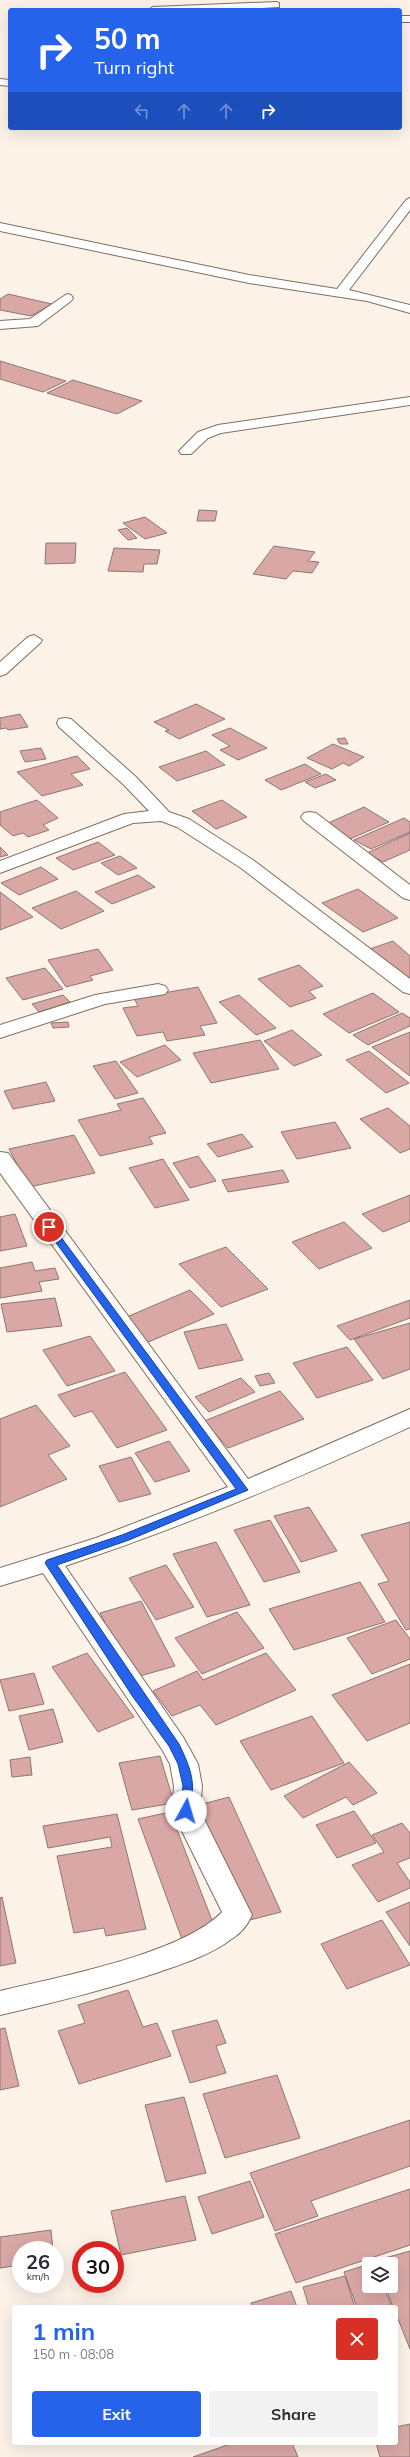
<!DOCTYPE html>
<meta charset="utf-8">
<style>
body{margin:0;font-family:Mulish,sans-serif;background:#f2f2f3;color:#2b2b33;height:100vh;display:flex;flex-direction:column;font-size:15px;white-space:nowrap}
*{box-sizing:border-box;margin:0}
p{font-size:13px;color:#7c7c81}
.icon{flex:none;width:22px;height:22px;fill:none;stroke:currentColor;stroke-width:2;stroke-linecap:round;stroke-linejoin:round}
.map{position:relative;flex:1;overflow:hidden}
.details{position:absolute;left:12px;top:2305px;width:386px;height:140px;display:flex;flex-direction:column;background:#fff;border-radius:4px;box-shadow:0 4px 16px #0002}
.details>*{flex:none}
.banner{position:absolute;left:8px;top:8px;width:394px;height:122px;border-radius:4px;box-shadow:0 4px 16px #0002;background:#2563eb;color:#fff;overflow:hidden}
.controls{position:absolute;left:362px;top:2257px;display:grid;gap:8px}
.controls a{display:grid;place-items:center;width:36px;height:36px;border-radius:4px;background:#fff;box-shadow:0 4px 16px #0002;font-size:20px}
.speed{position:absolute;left:12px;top:2241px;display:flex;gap:8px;font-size:20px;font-weight:700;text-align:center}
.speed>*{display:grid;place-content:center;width:52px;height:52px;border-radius:50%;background:#fff;box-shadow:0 4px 16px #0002;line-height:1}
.speed small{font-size:10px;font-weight:400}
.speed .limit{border:6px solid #d22;background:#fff;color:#111}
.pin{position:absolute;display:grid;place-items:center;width:34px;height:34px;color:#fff;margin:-17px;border:2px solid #fff;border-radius:50%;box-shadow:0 1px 4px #0007}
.me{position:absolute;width:44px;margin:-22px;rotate:6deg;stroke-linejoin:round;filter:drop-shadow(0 0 3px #0008)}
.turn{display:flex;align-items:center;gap:14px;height:84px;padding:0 20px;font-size:18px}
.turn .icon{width:52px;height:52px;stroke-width:2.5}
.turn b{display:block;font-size:28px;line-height:34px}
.lanes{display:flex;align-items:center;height:38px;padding:0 20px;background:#0003;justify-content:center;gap:20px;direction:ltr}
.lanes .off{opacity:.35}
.round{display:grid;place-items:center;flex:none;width:42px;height:42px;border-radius:4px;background:#f2f2f3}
.head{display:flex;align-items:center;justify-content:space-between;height:68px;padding:0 20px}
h1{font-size:24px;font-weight:700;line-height:30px;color:#2563eb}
.primary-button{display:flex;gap:8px;margin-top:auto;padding:8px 20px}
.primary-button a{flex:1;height:46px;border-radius:4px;background:#2563eb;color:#fff;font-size:16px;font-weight:700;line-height:46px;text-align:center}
.primary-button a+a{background:#f2f2f3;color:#2b2b33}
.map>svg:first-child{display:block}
.building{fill:#d9a8a5;stroke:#8d7675}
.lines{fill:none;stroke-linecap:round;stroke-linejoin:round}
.minor-casing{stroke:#7e6f60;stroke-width:2}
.minor{fill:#fff;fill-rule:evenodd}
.route{fill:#2563eb;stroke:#184099}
</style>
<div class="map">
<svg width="410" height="2457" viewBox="0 0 410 2457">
<rect width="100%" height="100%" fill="#fcf2e8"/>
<path class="building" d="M8,294L52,304L31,316L0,310V299Z
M0,362V361L66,381L43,392L0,379Z
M73,380L142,401L117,414L47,393Z
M199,510L217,511L215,521H197Z
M145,517L167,533L145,539L123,523Z
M127,528L137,538L128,540L118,530Z
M46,543H76L75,563L45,564Z
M274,546L315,552L308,561L319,562L312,573L293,571L286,579L253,574Z
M114,548L160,550L157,564H144L143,572L108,571Z
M196,704L225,719L179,739L165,731L169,730L154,722Z
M20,714L28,727L8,730L6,728L0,729V718Z
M230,728L267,748L238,760L220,750L230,746L212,735Z
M345,738L348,744H340L337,739Z
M333,744L364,757L349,766L343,763L332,769L307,758Z
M41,748L46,759L25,762L20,751Z
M206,751L225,765L177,781L159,767Z
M77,756L90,769L71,774L83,785L42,796L17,772Z
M305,764L321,774L281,790L265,780Z
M326,774L336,780L315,788L305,782Z
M37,800L58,818L43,825L49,830L28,837L23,833L13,836L0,825V812Z
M222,800L247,817L216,829L192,811Z
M364,807L389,822L350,839L326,824Z
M404,818L410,822V832L371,849L354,840Z
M410,833V850L383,862L367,853Z
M98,842L115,855L73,870L56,858Z
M0,847L8,855L0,857Z
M120,856L137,868L118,875L101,863Z
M41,867L58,879L19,895L1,883Z
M138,875L155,887L112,904L95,892Z
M358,889L398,918L363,932L322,903Z
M76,891L104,911L61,929L32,908Z
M0,892L33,917L0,930Z
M393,941L410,956V986L367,950Z
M98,949L113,970L90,976L93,980L66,987L48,960Z
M299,965L323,986L309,991L316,998L290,1007L258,979Z
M45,968L63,989L23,1000L6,978Z
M198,987L217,1023L200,1026L205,1035L167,1041L163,1032L137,1036L123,1008L138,1006L134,998Z
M373,993L399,1012L349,1033L323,1014Z
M63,995L70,1002L39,1012L32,1004Z
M239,995L276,1028L256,1035L219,1002Z
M402,1013L410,1018V1026L368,1045L353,1035Z
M68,1022L69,1027L53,1028L51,1023Z
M292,1030L322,1055L294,1066L264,1041Z
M410,1032V1076L372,1047Z
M260,1040L279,1069L211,1083L193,1053Z
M165,1045L181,1060L137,1077L120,1062Z
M369,1051L409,1083L386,1093L346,1060Z
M116,1061L138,1093L115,1099L93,1066Z
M46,1082L55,1101L13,1109L4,1091Z
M143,1098L166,1133L149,1137L153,1144L100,1156L78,1120L121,1110L117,1104Z
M388,1108L410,1126V1149L400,1153L360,1119Z
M335,1122L351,1148L297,1159L281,1132Z
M242,1134L253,1147L218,1157L207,1144Z
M74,1135L95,1173L29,1187L9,1149Z
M198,1156L216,1181L190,1188L173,1163Z
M163,1159L189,1200L155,1208L129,1168Z
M283,1170L289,1182L228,1192L222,1180Z
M410,1195V1221L383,1232L362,1214Z
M15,1214L27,1246L0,1251V1217Z
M344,1222L372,1248L319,1269L292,1242Z
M226,1247L268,1289L221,1307L179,1264Z
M32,1262L35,1271L55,1268L59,1279L39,1282L42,1291L0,1298V1268Z
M190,1290L214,1314L146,1343L122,1319Z
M55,1298L62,1326L7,1332L1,1304Z
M410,1300V1318L350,1340L337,1326Z
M410,1323V1369L383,1379L354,1339Z
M226,1324L243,1360L199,1369L184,1332Z
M90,1336L115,1371L67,1386L43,1350Z
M347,1347L373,1380L317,1398L293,1363Z
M125,1372L167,1430L117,1448L92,1411L74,1417L58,1395Z
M269,1373L275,1383L260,1386L255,1376Z
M241,1378L255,1392L209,1412L195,1397Z
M280,1391L304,1419L228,1448L204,1421Z
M36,1405L70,1446L48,1455L67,1479L0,1507V1419Z
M169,1441L190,1471L155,1482L135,1453Z
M131,1457L151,1494L119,1502L99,1466Z
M309,1507L337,1551L301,1562L274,1516Z
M270,1520L300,1572L264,1582L234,1530Z
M410,1522V1629L406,1630L378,1584L389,1581L361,1535Z
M216,1542L250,1605L207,1617L173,1554Z
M166,1565L194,1607L156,1620L129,1578Z
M360,1582L385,1622L294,1650L269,1609Z
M141,1601L175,1666L133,1678L100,1613Z
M237,1612L264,1648L202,1674L175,1638Z
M396,1620L410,1639V1659L372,1674L347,1638Z
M87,1653L134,1717L98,1732L52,1667Z
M266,1653L296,1690L216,1725L200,1705L172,1716L153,1691L197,1671L203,1680Z
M410,1664V1723L367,1741L332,1695Z
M34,1673L44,1704L9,1711L0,1680Z
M53,1709L63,1742L29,1750L19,1716Z
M312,1716L344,1763L271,1790L240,1741Z
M160,1756L174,1803L132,1810L119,1763Z
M30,1757L32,1775L12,1777L10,1760Z
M349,1762L377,1793L353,1805L346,1797L303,1818L284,1796Z
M229,1797L281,1912L246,1921L195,1806Z
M354,1811L376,1843L337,1858L316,1825Z
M170,1812L217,1933L183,1942L138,1819Z
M117,1814L146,1929L106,1936L104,1928L74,1933L57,1856L112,1847L110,1837L48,1848L43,1826Z
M402,1823L410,1833V1858L397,1863L410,1882V1888L378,1902L352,1865L384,1852L372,1835Z
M2,1897L16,1963L0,1966V1898Z
M410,1902V1946L386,1912Z
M382,1920L410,1965L347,1989L321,1944Z
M128,1990L143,2027L157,2023L171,2056L79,2084L58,2031L85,2023L78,2005Z
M217,2020L226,2043L216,2046L226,2073L190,2083L172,2031Z
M5,2028L19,2086L0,2090V2029Z
M277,2075L300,2138L225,2158L203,2094Z
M184,2097L206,2173L166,2182L145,2105Z
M410,2120V2166L311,2201L318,2216L275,2231L250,2173Z
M250,2181L264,2217L212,2234L198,2197Z
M410,2189V2245L296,2283L275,2234Z
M185,2196L196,2240L121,2255L111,2211Z
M51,2230L53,2250H21V2265L0,2268V2237Z
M410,2251V2349L396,2314V2307H393L385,2286H391V2264H376L374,2261Z
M369,2264V2286H383L392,2307H357L344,2272Z
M345,2276L355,2307H309L303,2287Z
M291,2291L297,2307H252L251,2303Z
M410,2424V2457H380L376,2443H396V2427Z
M233,2443H292L298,2457H193Z"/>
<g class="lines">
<defs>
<path id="minor" d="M276,2L279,3V7L225,10H148L153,7Z
M400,16H410V22H400Z
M0,79L10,80V86L0,85Z
M410,198V210L349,290L410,305V313L367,301L249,283L0,231V223L249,275L337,289L406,200Z
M67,294L71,295L73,298L71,301L38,326L0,329V321L30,319Z
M410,397V405L221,433L208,438L191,454H181L179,451L198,432L218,425Z
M34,635L42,640L40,643L6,674L0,676V662L28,637Z
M65,718L71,719L136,777L169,812L189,819L253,860L410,979V994L403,992L241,868L177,827L161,821L133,823L0,873V861L124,814L149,811L124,785L59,727L57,723L59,719Z
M310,812L316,813L410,885V900L403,898L304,821L301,817L304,813Z
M158,984L165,986L168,990L165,994L105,1004L0,1038V1025L95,995Z
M0,1152L8,1153L248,1479L410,1409V1427C297,1479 183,1527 65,1566L183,1737L198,1764L202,1786L200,1811L252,1915C248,1924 241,1933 233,1938C211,1955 182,1964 156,1973C105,1990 52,2003 0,2015V1991C58,1977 182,1954 222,1912L172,1811L174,1786L170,1764L163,1751L43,1573L0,1586V1568L96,1538L228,1487L0,1173Z"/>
</defs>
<use href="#minor" class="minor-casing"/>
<use href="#minor" class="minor"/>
</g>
<path class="route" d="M46,1225H52L248,1490L129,1540L57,1565L179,1744C192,1771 195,1781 191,1811L186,1815L180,1811L183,1786L178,1764L169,1746L133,1697L45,1563L47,1560L122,1535L236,1489L46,1229Z"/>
</svg>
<div class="controls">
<a><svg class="icon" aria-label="layers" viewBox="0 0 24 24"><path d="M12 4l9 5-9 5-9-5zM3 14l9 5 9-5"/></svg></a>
</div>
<div class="speed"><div>26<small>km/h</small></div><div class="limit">30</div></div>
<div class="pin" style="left:49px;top:1227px;background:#d93025"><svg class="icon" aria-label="arrive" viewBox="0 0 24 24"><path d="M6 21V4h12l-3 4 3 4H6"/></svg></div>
<svg class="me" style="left:186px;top:1811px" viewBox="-20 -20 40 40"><circle r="19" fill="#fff"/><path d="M0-13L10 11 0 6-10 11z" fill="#2563eb"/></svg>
<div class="banner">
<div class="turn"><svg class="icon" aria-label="right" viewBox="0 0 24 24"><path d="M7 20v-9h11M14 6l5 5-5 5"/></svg><div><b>50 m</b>Turn right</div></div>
<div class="lanes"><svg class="icon off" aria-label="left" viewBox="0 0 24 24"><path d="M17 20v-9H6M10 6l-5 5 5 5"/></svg><svg class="icon off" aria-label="ahead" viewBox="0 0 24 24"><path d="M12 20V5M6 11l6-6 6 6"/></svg><svg class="icon off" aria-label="ahead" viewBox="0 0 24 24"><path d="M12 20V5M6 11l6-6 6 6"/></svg><svg class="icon" aria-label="right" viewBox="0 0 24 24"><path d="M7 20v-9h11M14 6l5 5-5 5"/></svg></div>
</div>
<section class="details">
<div class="head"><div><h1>1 min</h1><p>150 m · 08:08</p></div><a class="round" style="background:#d93025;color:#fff"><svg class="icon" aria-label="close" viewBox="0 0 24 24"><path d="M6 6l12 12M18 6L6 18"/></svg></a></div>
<div class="primary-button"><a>Exit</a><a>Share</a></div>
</section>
</div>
